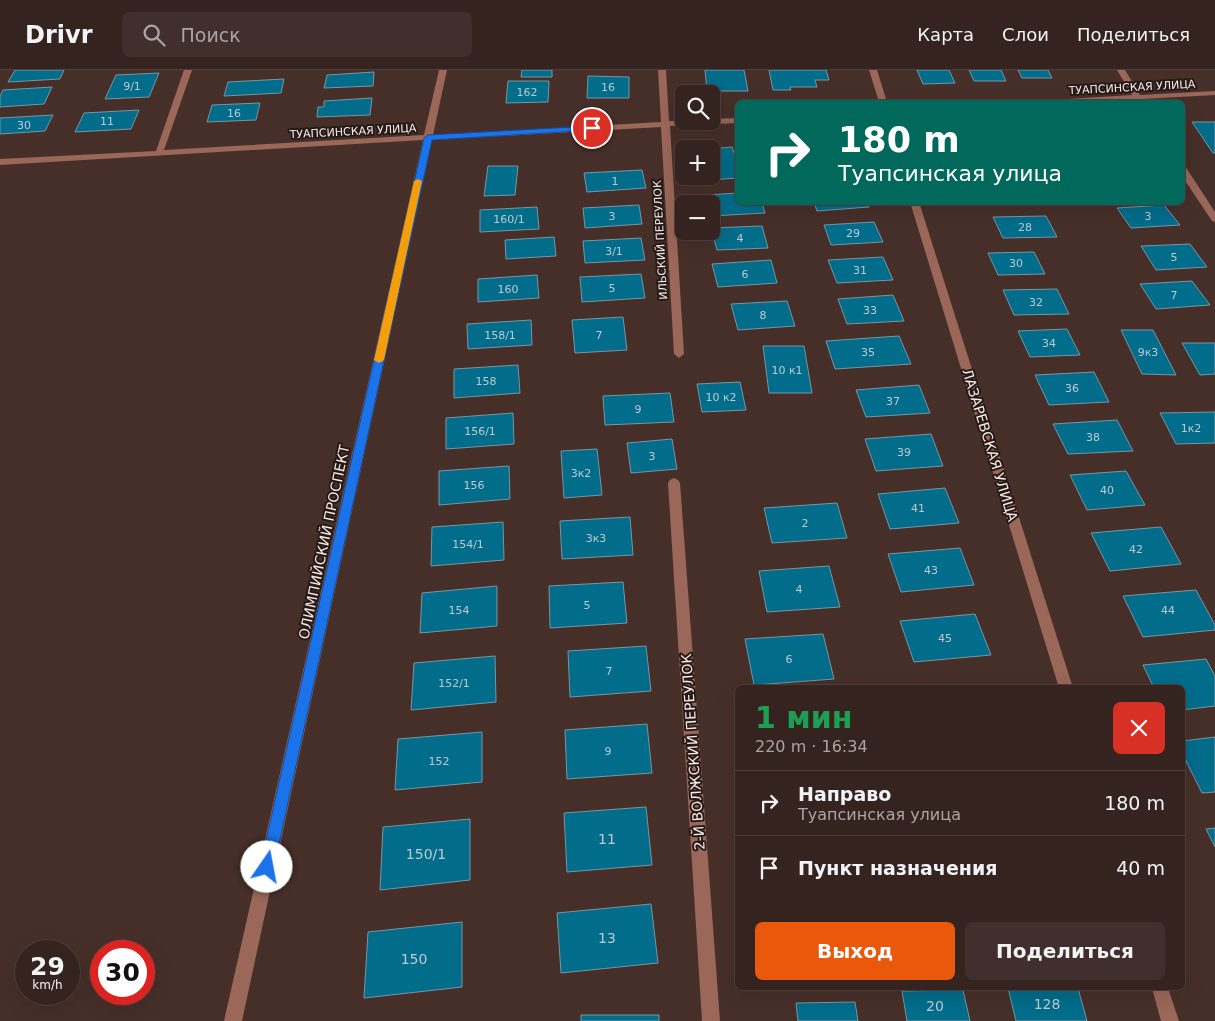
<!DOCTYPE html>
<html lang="ru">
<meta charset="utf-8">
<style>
body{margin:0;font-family:"DejaVu Sans",sans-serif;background:#402f2c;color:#f1f3f6;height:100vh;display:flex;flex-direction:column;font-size:19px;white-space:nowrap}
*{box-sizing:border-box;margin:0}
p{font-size:16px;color:#aaa4a4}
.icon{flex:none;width:28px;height:28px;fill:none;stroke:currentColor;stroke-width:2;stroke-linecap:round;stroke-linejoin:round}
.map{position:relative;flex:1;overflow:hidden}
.drawer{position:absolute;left:735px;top:615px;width:450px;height:305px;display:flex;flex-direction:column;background:#35231f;border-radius:8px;box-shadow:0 5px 20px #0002,0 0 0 1px #4f403d}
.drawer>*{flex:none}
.banner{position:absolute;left:735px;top:30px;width:450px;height:105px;border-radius:8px;box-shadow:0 5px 20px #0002,0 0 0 1px #4f403d;background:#00695c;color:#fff;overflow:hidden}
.fabs{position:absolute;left:675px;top:15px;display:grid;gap:10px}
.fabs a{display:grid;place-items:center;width:45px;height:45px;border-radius:8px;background:#35231f;box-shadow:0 5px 20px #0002,0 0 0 1px #4f403d;font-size:25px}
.speed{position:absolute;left:15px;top:870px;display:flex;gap:10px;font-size:25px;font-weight:700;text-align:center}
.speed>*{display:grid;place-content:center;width:65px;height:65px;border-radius:50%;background:#35231f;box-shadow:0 5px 20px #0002,0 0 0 1px #4f403d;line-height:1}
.speed small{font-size:12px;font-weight:400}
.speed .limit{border:8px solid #d22;background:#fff;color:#111}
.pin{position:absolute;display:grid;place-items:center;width:42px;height:42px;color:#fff;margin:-21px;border:2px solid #fff;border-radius:50%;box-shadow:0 1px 5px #0007}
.me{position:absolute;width:55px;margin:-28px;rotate:12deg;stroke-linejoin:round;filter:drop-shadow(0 0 4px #0008)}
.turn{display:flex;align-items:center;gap:18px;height:105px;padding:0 20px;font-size:22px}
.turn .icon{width:65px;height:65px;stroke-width:2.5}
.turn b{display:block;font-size:35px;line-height:42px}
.round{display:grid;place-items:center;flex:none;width:52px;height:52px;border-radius:8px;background:#402f2c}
.headline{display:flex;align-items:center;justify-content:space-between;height:85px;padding:0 20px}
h1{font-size:30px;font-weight:600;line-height:38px;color:#1e9e55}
.primary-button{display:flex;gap:10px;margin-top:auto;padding:10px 20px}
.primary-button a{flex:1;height:58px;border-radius:8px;background:#ea580c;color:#fff;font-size:20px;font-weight:600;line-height:58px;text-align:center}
.primary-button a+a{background:#402f2c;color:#f1f3f6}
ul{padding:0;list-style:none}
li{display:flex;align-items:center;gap:15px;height:65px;padding:0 20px;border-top:1px solid #4f403d}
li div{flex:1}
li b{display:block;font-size:19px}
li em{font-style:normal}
header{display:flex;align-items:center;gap:30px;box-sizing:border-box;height:70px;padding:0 25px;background:#35231f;border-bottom:1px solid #4f403d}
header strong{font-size:24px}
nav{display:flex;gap:28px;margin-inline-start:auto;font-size:18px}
.search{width:350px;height:45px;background:#402f2c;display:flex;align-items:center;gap:12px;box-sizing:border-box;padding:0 18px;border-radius:8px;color:#aaa4a4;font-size:19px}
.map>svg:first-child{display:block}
.building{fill:#026c8b;stroke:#7995a2}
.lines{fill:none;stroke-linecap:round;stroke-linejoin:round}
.minor{fill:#9a6759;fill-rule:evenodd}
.route{fill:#1a73e8;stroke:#114b97}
.slow{fill:#f59e0b}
.labels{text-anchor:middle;stroke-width:4;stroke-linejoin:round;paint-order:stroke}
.number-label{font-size:11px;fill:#bccacf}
.far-street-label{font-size:11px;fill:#faeae6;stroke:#251a17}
.street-label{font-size:14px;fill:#faeae6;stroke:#251a17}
.near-number-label{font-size:14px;fill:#bccacf}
</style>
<header>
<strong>Drivr</strong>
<div class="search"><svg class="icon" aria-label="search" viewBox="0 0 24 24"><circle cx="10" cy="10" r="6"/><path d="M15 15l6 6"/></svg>Поиск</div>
<nav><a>Карта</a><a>Слои</a><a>Поделиться</a></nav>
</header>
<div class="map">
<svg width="1215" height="951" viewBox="0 0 1215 951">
<rect width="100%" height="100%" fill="#472f29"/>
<path class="building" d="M15,0H64L60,9L8,12Z
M522,0H552V7H521Z
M705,0H744L748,21H707Z
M769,0H826L829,10H815L817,17H790L791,20H773Z
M917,0H949L955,13L923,14Z
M969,0H1001L1006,11H974Z
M1018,0H1048L1052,8H1022Z
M374,2L373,16L324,18L327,5Z
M159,3L149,27L105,29L116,5Z
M588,6L629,7V28H587Z
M284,9L281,23L224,26L228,12Z
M508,11H549L548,32L506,33Z
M52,17L44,34L0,37V26L3,20Z
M372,28L370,45L317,47L318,37H324V31Z
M260,33L256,50L207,52L212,35Z
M139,40L131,59L75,62L84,43Z
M53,45L45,61L0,64V48Z
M1192,52H1215V83H1213Z
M732,77L738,95V108L709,110L708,106H711V79H710Z
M488,96H518L515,125L484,126Z
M642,100L646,118L587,122L584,103Z
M738,123V132H762L765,143L711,146V134H708L706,125Z
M814,132H866L869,137L817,141Z
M971,132H1015L1016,134L972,135Z
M639,135L642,154L585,158L583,138Z
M1164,135L1180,155L1131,158L1117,138Z
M537,137L539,159L480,162V140Z
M1046,146L1057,167L1003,168L993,147Z
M874,152L883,172L831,175L824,155Z
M762,156L768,178L717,180L711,158Z
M554,167L556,186L506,189L505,170Z
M641,168L645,190L585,193L583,171Z
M1190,174L1207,197L1156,200L1141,176Z
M1034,182L1045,204L998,205L988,183Z
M883,187L893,210L837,213L828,190Z
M771,190L777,213L718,217L712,194Z
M641,204L645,228L582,232L580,207Z
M537,205L539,228L478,232V209Z
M1192,211L1210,235L1156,239L1140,214Z
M1057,219L1069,244L1014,245L1003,220Z
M893,225L904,251L847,254L838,229Z
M787,231L795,256L738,260L731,234Z
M623,247L627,280L575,283L572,250Z
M531,250L532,275L468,279L467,254Z
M1067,259L1080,285L1030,287L1018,261Z
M1121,260H1153L1176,305L1142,304Z
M899,266L911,294L835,299L826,271Z
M1182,273H1215V304L1200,305Z
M763,276H804L812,323H769Z
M518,295L520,323L454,328V299Z
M1094,302L1109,332L1049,335L1035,305Z
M740,312L746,340L702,342L697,314Z
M919,315L930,343L866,347L856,320Z
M670,323L674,352L605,355L603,326Z
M1215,342V373L1176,374L1160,343Z
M513,343L514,374L446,379V348Z
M1117,350L1133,381L1068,384L1053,354Z
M931,364L943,396L876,401L865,369Z
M672,369L677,399L631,403L627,373Z
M597,379L602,425L564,428L561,381Z
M509,396L510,429L439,435V401Z
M1126,401L1145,435L1087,440L1070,405Z
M945,418L959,453L890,459L878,424Z
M837,433L847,468L772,473L764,438Z
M630,447L633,485L562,489L560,451Z
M503,452L504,490L431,496L432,457Z
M1161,457L1181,494L1110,501L1091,463Z
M960,478L974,515L901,522L888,484Z
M829,496L840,537L767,542L759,501Z
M623,512L627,553L550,558L549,516Z
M497,516V556L420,563L422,523Z
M1196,520L1215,555V560L1143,567L1123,526Z
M975,544L991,585L914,592L900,551Z
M823,564L834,609L754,615L745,569Z
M646,576L651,621L570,627L568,581Z
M495,586L496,632L411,640L414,593Z
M1206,589L1215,606V636L1182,640V618H1154L1143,595Z
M647,654L652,703L567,709L565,660Z
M482,662V712L395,720L398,669Z
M1215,667V722L1202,723L1182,683V671Z
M646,737L652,795L567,802L564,743Z
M470,749V810L380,820L383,757Z
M1215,758V777L1206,759Z
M651,834L658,893L561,903L557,843Z
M462,852V917L364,928L368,862Z
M1008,918H1078L1087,951H1016Z
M963,920L970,951H907L902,921Z
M855,932L858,951H798L796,933Z
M581,945H659V951H581Z"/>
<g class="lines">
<path class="minor" d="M184,0H192L164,80L424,65L439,0H447L433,65L661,52L658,0H666L669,51H711V49L738,48V53L670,56L684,284L679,288L674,284L661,57L432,70L242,951H224L423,70L0,95V89L156,81Z
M869,0H877L887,32H879Z
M1117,0H1125L1140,25L1215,21V25L1143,29L1144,32H1136L1135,30L1047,32L1051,30L1132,25Z
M1182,95L1185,96L1215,142V152L1212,151L1182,106Z
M910,132H919L1073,618H1059Z
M674,408L678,410L680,413L720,951H702L668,413L670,410Z
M1152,918H1168L1179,951H1161Z"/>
</g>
<path class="route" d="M592,56L596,58L595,60L432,70L274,797L272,802L267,805L262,802L260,797L424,68L428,65Z"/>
<path class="slow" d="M418,109L422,111L384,290L379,293L374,290L414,111Z"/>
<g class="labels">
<g class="number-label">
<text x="132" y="20">9/1</text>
<text x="608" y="21">16</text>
<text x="527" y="26">162</text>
<text x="234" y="47">16</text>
<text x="107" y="55">11</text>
<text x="24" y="59">30</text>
<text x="615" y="115">1</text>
<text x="612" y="150">3</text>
<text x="1148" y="150">3</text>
<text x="509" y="153">160/1</text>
<text x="1025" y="161">28</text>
<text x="853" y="167">29</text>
<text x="740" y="172">4</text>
<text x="614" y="185">3/1</text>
<text x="1174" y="191">5</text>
<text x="1016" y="197">30</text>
<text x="860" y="204">31</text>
<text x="745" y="208">6</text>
<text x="612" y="222">5</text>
<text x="508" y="223">160</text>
<text x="1174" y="229">7</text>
<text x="1036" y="236">32</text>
<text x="870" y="244">33</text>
<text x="763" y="249">8</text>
<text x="500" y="269">158/1</text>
<text x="599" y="269">7</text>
<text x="1049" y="277">34</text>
<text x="868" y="286">35</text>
<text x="1148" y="286">9к3</text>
<text x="787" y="304">10 к1</text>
<text x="486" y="315">158</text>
<text x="1072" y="322">36</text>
<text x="721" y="331">10 к2</text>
<text x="893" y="335">37</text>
<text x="638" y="343">9</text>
<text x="1191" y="362">1к2</text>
<text x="480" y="365">156/1</text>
<text x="1093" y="371">38</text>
<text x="904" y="386">39</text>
<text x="652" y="390">3</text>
<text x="581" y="407">3к2</text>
<text x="474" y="419">156</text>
<text x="1107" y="424">40</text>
<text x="918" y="442">41</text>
<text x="805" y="457">2</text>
<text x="596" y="472">3к3</text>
<text x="468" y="478">154/1</text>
<text x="1136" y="483">42</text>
<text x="931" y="504">43</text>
<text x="799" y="523">4</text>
<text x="587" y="539">5</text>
<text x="459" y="544">154</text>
<text x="1168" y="544">44</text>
<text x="945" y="572">45</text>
<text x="789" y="593">6</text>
<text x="609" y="605">7</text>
<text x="454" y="617">152/1</text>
<text x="608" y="685">9</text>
<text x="439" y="695">152</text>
</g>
<g class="far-street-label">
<text transform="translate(1132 17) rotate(-3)" y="4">ТУАПСИНСКАЯ УЛИЦА</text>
<text transform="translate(353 61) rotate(-3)" y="4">ТУАПСИНСКАЯ УЛИЦА</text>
<text transform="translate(660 170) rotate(-93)" y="4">ИЛЬСКИЙ ПЕРЕУЛОК</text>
</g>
<g class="street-label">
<text transform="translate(990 375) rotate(73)" y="5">ЛАЗАРЕВСКАЯ УЛИЦА</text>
<text transform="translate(324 472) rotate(-78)" y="5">ОЛИМПИЙСКИЙ ПРОСПЕКТ</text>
<text transform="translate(693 682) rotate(-94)" y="5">2-Й ВОЛЖСКИЙ ПЕРЕУЛОК</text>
</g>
<g class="near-number-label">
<text x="607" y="774">11</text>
<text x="426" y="789">150/1</text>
<text x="607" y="873">13</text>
<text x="414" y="894">150</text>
<text x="1047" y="939">128</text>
<text x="935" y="941">20</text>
</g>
</g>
</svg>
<div class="fabs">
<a><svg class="icon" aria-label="search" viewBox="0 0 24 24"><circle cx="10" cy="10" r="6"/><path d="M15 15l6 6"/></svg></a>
<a>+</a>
<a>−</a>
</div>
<div class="speed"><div>29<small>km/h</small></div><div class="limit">30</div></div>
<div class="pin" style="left:592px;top:58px;background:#d93025"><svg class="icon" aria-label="arrive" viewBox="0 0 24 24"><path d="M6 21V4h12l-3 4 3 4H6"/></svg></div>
<svg class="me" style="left:267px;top:797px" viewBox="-20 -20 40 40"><circle r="19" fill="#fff"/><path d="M0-13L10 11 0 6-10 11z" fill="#1a73e8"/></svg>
<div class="banner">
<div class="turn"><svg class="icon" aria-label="right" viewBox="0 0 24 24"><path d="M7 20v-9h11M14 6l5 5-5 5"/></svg><div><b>180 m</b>Туапсинская улица</div></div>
</div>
<section class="drawer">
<div class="headline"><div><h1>1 мин</h1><p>220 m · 16:34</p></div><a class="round" style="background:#d93025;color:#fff"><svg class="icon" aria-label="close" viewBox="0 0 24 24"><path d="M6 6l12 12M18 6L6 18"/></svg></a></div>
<ul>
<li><svg class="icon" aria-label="right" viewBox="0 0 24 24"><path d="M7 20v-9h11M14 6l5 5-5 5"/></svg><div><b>Направо</b><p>Туапсинская улица</p></div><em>180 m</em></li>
<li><svg class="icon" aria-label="arrive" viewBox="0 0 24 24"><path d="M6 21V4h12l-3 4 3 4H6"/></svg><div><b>Пункт назначения</b></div><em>40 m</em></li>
</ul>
<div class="primary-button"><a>Выход</a><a>Поделиться</a></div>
</section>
</div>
